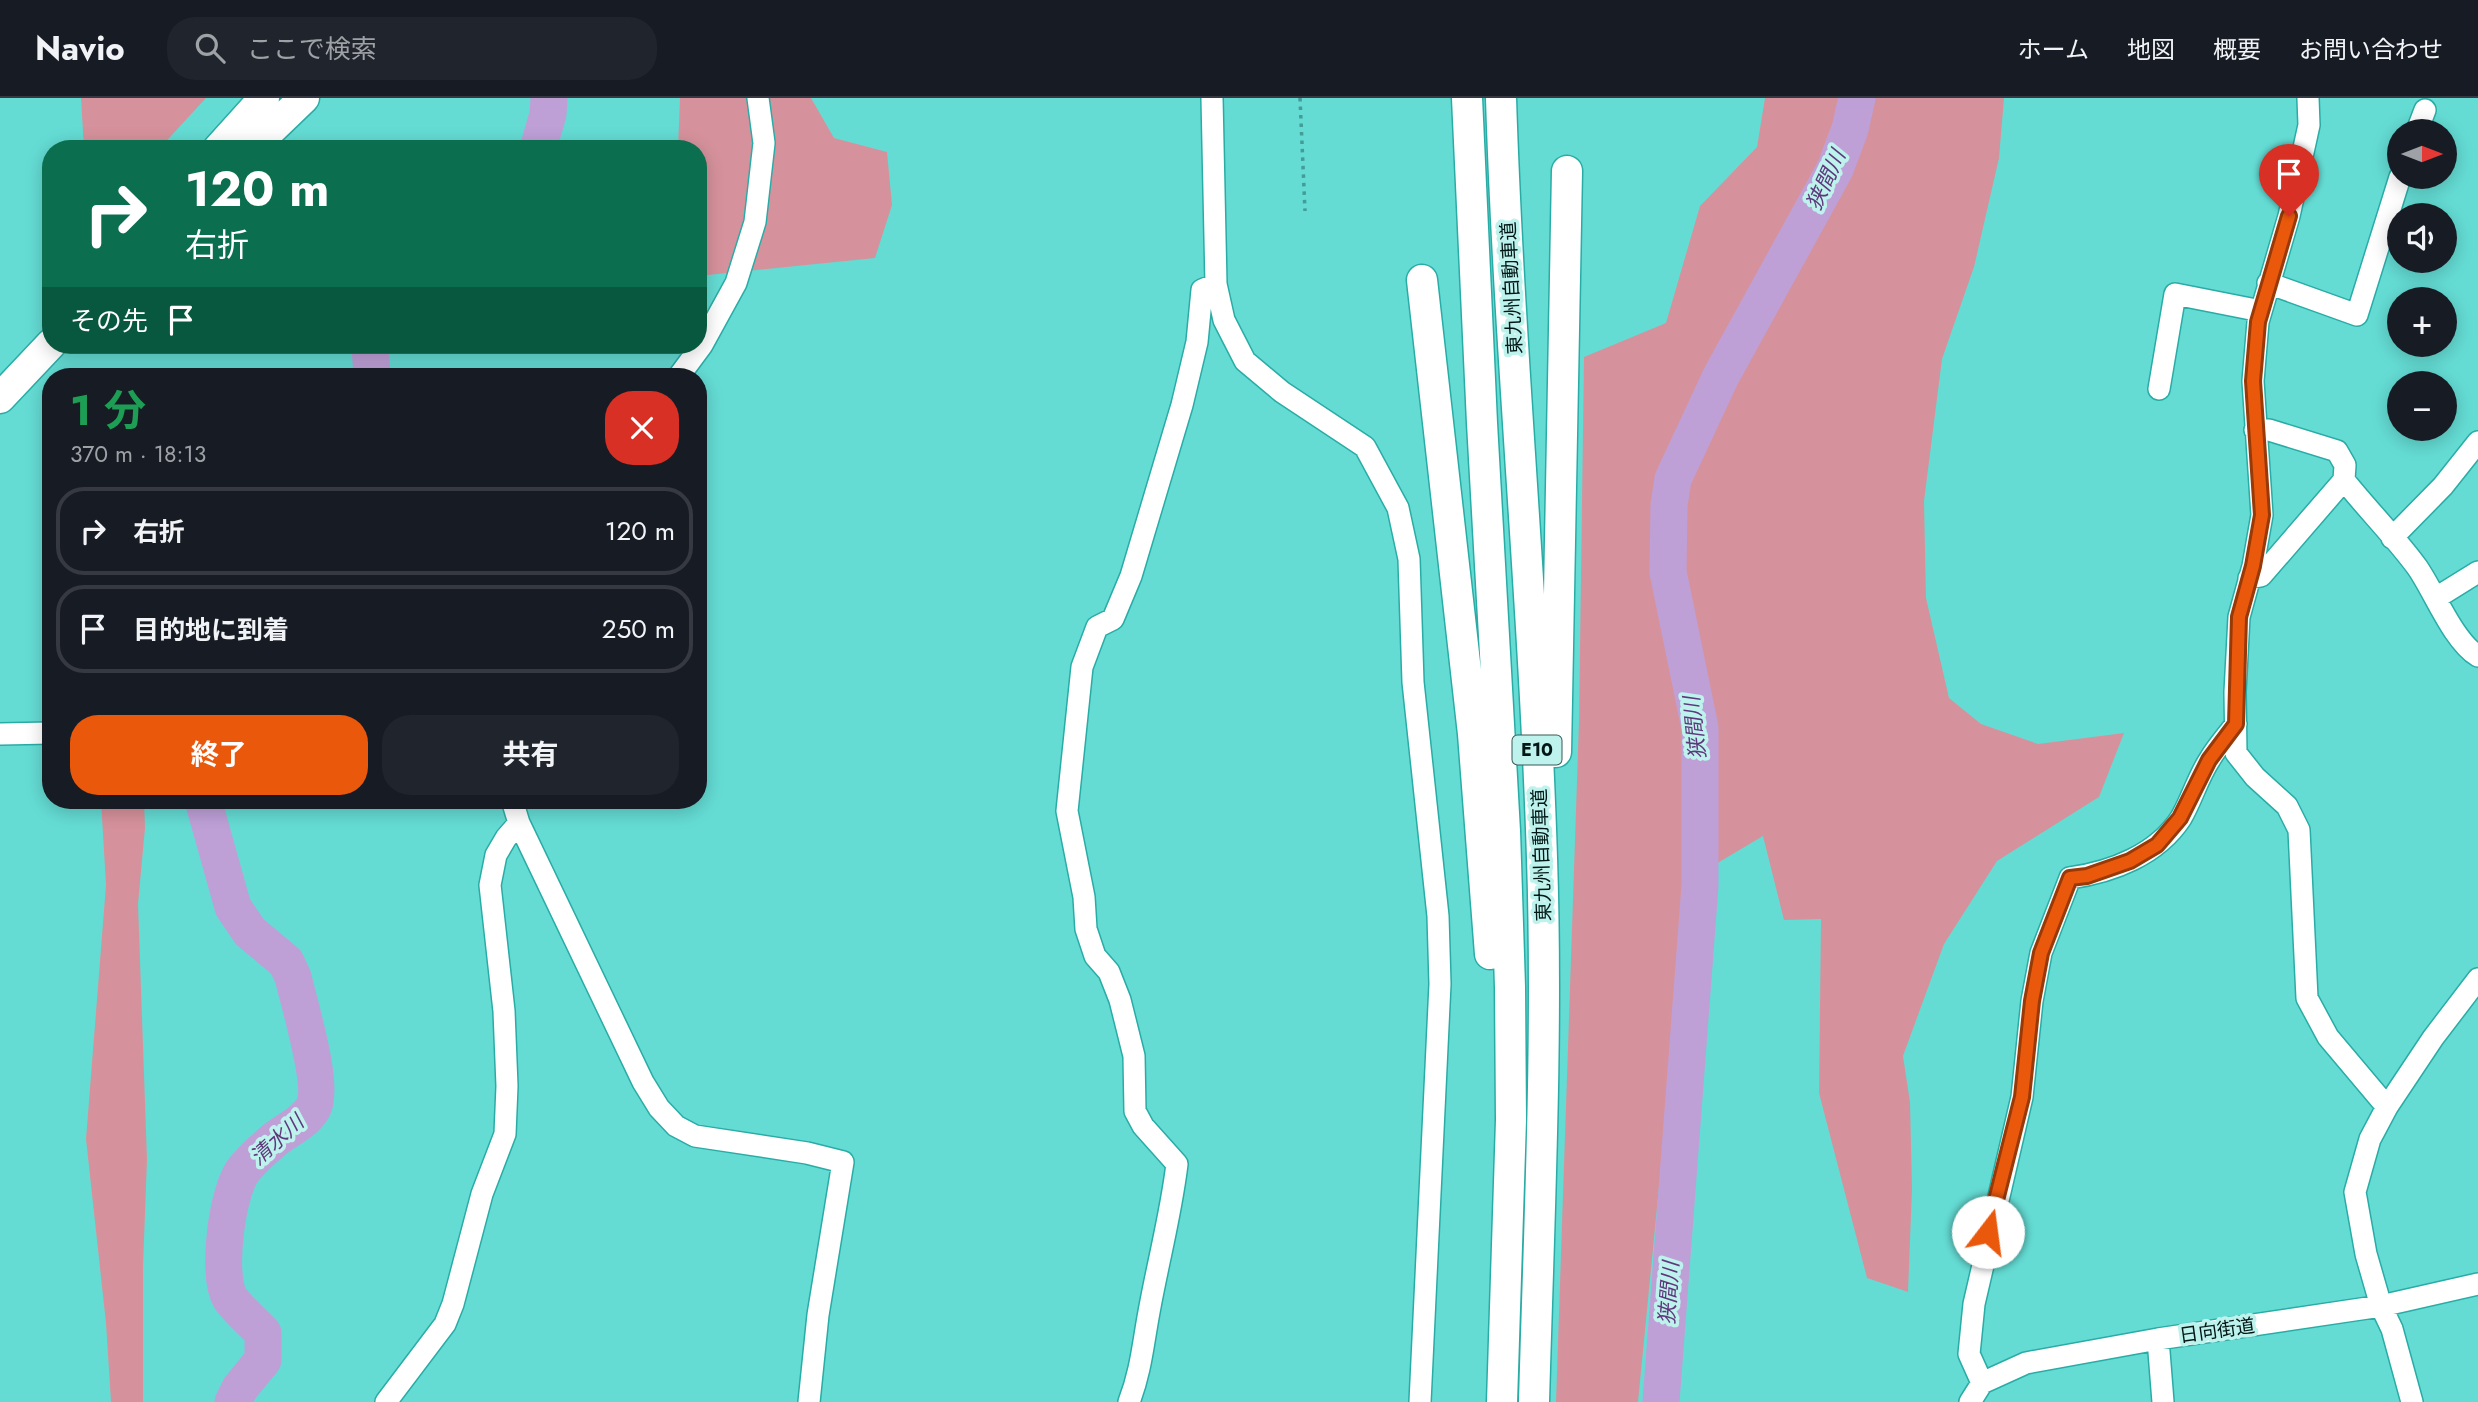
<!DOCTYPE html>
<html lang="ja">
<meta charset="utf-8">
<style>
body{margin:0;font-family:Jost,"Noto Sans JP",sans-serif;background:#20242c;color:#f1f3f6;height:100vh;display:flex;flex-direction:column;font-size:26px;white-space:nowrap}
*{box-sizing:border-box;margin:0}
p{font-size:23px;color:#9ea1a6}
.icon{flex:none;width:38px;height:38px;fill:none;stroke:currentColor;stroke-width:2;stroke-linecap:round;stroke-linejoin:round}
.map{position:relative;flex:1;overflow:hidden}
.side{position:absolute;left:42px;top:270px;width:665px;height:441px;display:flex;flex-direction:column;background:#171b24;border-radius:28px;box-shadow:0 4px 18px #0003}
.side>*{flex:none}
.top-card{position:absolute;left:42px;top:42px;width:665px;height:214px;border-radius:28px;box-shadow:0 4px 18px #0003;background:#0b6e4f;color:#fff;overflow:hidden}
.needle{width:46px;rotate:90deg}
.controls{position:absolute;left:2387px;top:21px;display:grid;gap:14px}
.controls a{display:grid;place-items:center;width:70px;height:70px;border-radius:50%;background:#171b24;box-shadow:0 4px 18px #0003;font-size:35px}
.pin{position:absolute;display:grid;place-items:center;width:60px;height:60px;color:#fff;margin:-72px -30px;border-radius:50% 50% 50% 0;rotate:-45deg;box-shadow:0 0 7px #0007}
.pin .icon{rotate:45deg}
.me{position:absolute;width:77px;margin:-38px;rotate:15deg;stroke-linejoin:round;filter:drop-shadow(0 0 5px #0008)}
.turn{display:flex;align-items:center;gap:24px;height:147px;padding:0 28px;font-size:32px}
.turn .icon{width:91px;height:91px;stroke-width:2.5}
.turn b{display:block;font-size:49px;line-height:60px}
.then{display:flex;align-items:center;height:66px;padding:0 28px;background:#0003;gap:14px;font-size:26px}
.round{display:grid;place-items:center;flex:none;width:74px;height:74px;border-radius:28px;background:#20242c}
.headline{display:flex;align-items:center;justify-content:space-between;height:119px;padding:0 28px}
h1{font-size:42px;font-weight:700;line-height:52px;color:#1e9e55}
.primary-button{display:flex;gap:14px;margin-top:auto;padding:14px 28px}
.primary-button a{flex:1;height:80px;border-radius:28px;background:#ea580c;color:#fff;font-size:28px;font-weight:700;line-height:80px;text-align:center}
.primary-button a+a{background:#20242c;color:#f1f3f6}
ul{padding:0;list-style:none}
li{display:flex;align-items:center;gap:21px;height:88px;margin:0 14px 10px;padding:0 14px;border:4px solid #363941;border-radius:28px}
li div{flex:1}
li b{display:block;font-size:26px}
li em{font-style:normal}
header{display:flex;align-items:center;gap:42px;box-sizing:border-box;height:98px;padding:0 35px;background:#171b24;border-bottom:2px solid #363941}
header strong{font-size:33px}
nav{display:flex;gap:38px;margin-inline-start:auto;font-size:24px}
.search{width:490px;height:63px;background:#20242c;display:flex;align-items:center;gap:18px;box-sizing:border-box;padding:0 24px;border-radius:28px;color:#9ea1a6;font-size:26px}
.map>svg:first-child{display:block}
.green{fill:#d6929c}
.lines{fill:none;stroke-linecap:round;stroke-linejoin:round}
.river{stroke:#bea0d7;stroke-width:37}
.minor-casing{stroke:#2aaca6;stroke-width:24}
.highway-casing{stroke:#2aaca6;stroke-width:33}
.path{stroke:#439c96;stroke-width:3.5;stroke-dasharray:3.5 5;stroke-linecap:butt}
.minor{stroke:#fff;stroke-width:21}
.highway{stroke:#fff;stroke-width:30}
.route-casing{stroke:#983908;stroke-width:18}
.route{stroke:#ea580c;stroke-width:12}
.labels{text-anchor:middle;stroke-width:7;stroke-linejoin:round;paint-order:stroke}
.shield{fill:#bdf2ed;stroke:#395956;stroke-width:2}
.shield-label{font-size:18px;font-weight:bold;fill:#001715}
.street-label{font-size:19px;fill:#001715;stroke:#bdf2ed}
.water-label{font-size:21px;font-style:italic;fill:#5f387b;stroke:#bdf2ed}
</style>
<header>
<strong>Navio</strong>
<div class="search"><svg class="icon" aria-label="search" viewBox="0 0 24 24"><circle cx="10" cy="10" r="6"/><path d="M15 15l6 6"/></svg>ここで検索</div>
<nav><a>ホーム</a><a>地図</a><a>概要</a><a>お問い合わせ</a></nav>
</header>
<div class="map">
<svg width="2478" height="1304" viewBox="0 0 2478 1304">
<rect width="100%" height="100%" fill="#64dcd4"/>
<path class="green" d="M81,0H206L159,51H84Z
M680,0H811L834,40L887,54L892,107L875,160L698,178V51H678Z
M1765,0H2004L1999,60L1974,169L1942,261L1924,403L1926,500L1949,600L1981,626L2038,646L2124,635L2099,699L1997,763L1944,846L1903,958L1910,1004L1912,1091L1908,1194L1867,1180L1819,995L1821,821L1784,822L1763,738L1689,782L1638,1304H1556L1579,623L1584,259L1666,225L1700,108L1757,49Z
M101,702H144L145,730L138,806L147,1061L143,1169V1304H111L106,1225L86,1041L106,787Z"/>
<g class="lines">
<path class="river" d="M538,51L548,16L549,0
M372,247L370,249L372,278
M203,702L233,809L250,834L286,864L293,879C299,905 325,989 313,1010C304,1026 285,1032 272,1044C262,1052 253,1061 245,1070C227,1090 216,1177 230,1200C238,1212 253,1224 263,1235V1262L240,1290L233,1304
M1661,1304L1700,788V630L1668,474L1669,407L1673,381L1721,278L1835,71L1850,31L1857,0"/>
<defs>
<path id="minor" d="M1212,0L1216,186L1224,222L1245,263L1282,294L1365,349L1398,410L1409,461L1413,584L1438,818L1440,886L1420,1304
M2308,0L2309,27L2289,118L2258,224L2253,283L2262,417L2253,468L2239,519L2235,594L2236,655L2255,679L2287,708L2299,732L2307,900L2328,939L2387,1009
M2417,33L2425,12
M2268,185L2357,217L2400,79
M679,278L702,247L736,185L755,124L764,45L758,0
M2159,291L2175,196L2261,213
M2255,332H2269L2337,353L2345,367L2344,382C2367,411 2395,439 2417,469C2434,493 2453,543 2478,558
M2392,440L2443,388L2478,344
M2249,480L2261,478L2344,382
M2436,500L2478,474
M0,636L51,635
M512,702L519,725L643,984L659,1010L676,1028L695,1038L807,1055L843,1064L818,1217L809,1304
M2158,1241L2163,1304
M1982,1285L1969,1256L1974,1206L2022,999L2032,903L2041,855L2070,780C2112,774 2157,757 2181,720C2192,701 2198,679 2210,661C2217,649 2227,638 2236,626
M386,1304L445,1226L453,1206L482,1096L505,1036L507,988L504,913L490,787L496,757L506,740L519,725
M1129,1304C1141,1273 1143,1246 1149,1214C1158,1164 1171,1116 1177,1066L1143,1028L1135,1013L1134,958L1120,902L1109,874L1095,858L1086,831L1084,799L1067,713L1082,569L1097,529L1113,521L1131,478L1182,307L1197,244L1202,192L1216,186
M1970,1304L1982,1285L2026,1265L2158,1241L2381,1208L2478,1186
M2412,1304L2392,1231L2381,1208L2366,1156L2355,1094L2370,1041L2387,1009L2433,940L2478,881"/>
<path id="highway" d="M1467,0L1482,325L1505,733L1510,889L1511,1022L1502,1304
M1501,0C1509,253 1534,506 1542,760C1548,941 1539,1123 1534,1304
M218,51L264,0
M251,51L304,0
M1422,182L1473,636L1490,856
M0,300L51,246
M1556,654L1567,73"/>
</defs>
<use href="#minor" class="minor-casing"/>
<use href="#highway" class="highway-casing"/>
<path class="path" d="M1300,0L1305,113"/>
<use href="#minor" class="minor"/>
<use href="#highway" class="highway"/>
</g>
<g class="lines">
<defs>
<path id="route" d="M1988,1134L2022,999L2032,903L2041,855L2070,780L2087,778L2130,763L2157,747L2180,720L2209,662L2236,626L2239,519L2253,468L2262,417L2253,283L2258,224L2289,118"/>
</defs>
<use href="#route" class="route-casing"/>
<use href="#route" class="route"/>
</g>
<g class="labels">
<rect class="shield" x="1512.5" y="637.5" width="49" height="29" rx="5"/>
<g class="shield-label">
<text x="1537" y="658">E10</text>
</g>
<g class="street-label">
<text transform="translate(1511 190) rotate(-93)" y="7">東九州自動車道</text>
<text transform="translate(1541 757) rotate(-92)" y="7">東九州自動車道</text>
<text transform="translate(2217 1232) rotate(-8)" y="7">日向街道</text>
</g>
<g class="water-label">
<text transform="translate(1826 82) rotate(-65)" y="7">狭間川</text>
<text transform="translate(1695 630) rotate(-96)" y="7">狭間川</text>
<text transform="translate(277 1042) rotate(-42)" y="7">清水川</text>
<text transform="translate(1669 1195) rotate(-86)" y="7">狭間川</text>
</g>
</g>
</svg>
<div class="controls">
<a><svg class="needle" viewBox="-14 -14 28 28"><path d="M0-13l5 13h-10z" fill="#e53935"/><path d="M0 13l5-13h-10z" fill="#9ea1a6"/></svg></a>
<a><svg class="icon" aria-label="sound" viewBox="0 0 24 24"><path d="M4 9h4l5-4v14l-5-4H4zM17 9q2 3 0 6"/></svg></a>
<a>+</a>
<a>−</a>
</div>
<div class="pin" style="left:2289px;top:118px;background:#d93025"><svg class="icon" aria-label="arrive" viewBox="0 0 24 24"><path d="M6 21V4h12l-3 4 3 4H6"/></svg></div>
<svg class="me" style="left:1988px;top:1134px" viewBox="-20 -20 40 40"><circle r="19" fill="#fff"/><path d="M0-13L10 11 0 6-10 11z" fill="#ea580c"/></svg>
<div class="top-card">
<div class="turn"><svg class="icon" aria-label="right" viewBox="0 0 24 24"><path d="M7 20v-9h11M14 6l5 5-5 5"/></svg><div><b>120 m</b>右折</div></div>
<div class="then">その先<svg class="icon" aria-label="arrive" viewBox="0 0 24 24"><path d="M6 21V4h12l-3 4 3 4H6"/></svg></div>
</div>
<section class="side">
<div class="headline"><div><h1>1 分</h1><p>370 m · 18:13</p></div><a class="round" style="background:#d93025;color:#fff"><svg class="icon" aria-label="close" viewBox="0 0 24 24"><path d="M6 6l12 12M18 6L6 18"/></svg></a></div>
<ul>
<li><svg class="icon" aria-label="right" viewBox="0 0 24 24"><path d="M7 20v-9h11M14 6l5 5-5 5"/></svg><div><b>右折</b></div><em>120 m</em></li>
<li><svg class="icon" aria-label="arrive" viewBox="0 0 24 24"><path d="M6 21V4h12l-3 4 3 4H6"/></svg><div><b>目的地に到着</b></div><em>250 m</em></li>
</ul>
<div class="primary-button"><a>終了</a><a>共有</a></div>
</section>
</div>
